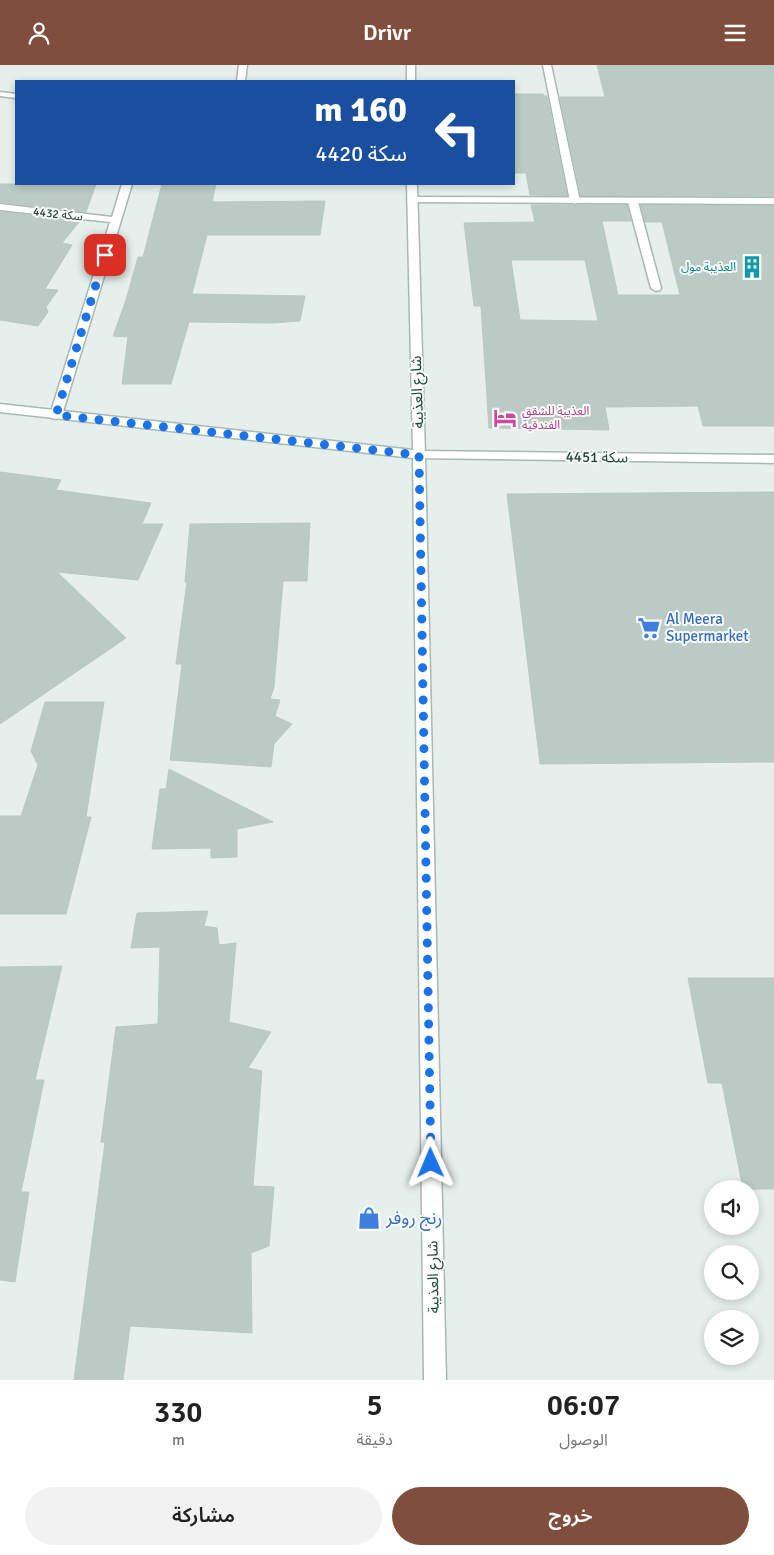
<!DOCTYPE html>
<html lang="ar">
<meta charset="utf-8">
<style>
body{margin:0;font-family:Signika,"Noto Sans Arabic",sans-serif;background:#f2f2f2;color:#222;direction:rtl;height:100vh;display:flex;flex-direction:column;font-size:19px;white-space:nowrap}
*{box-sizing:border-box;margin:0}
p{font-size:16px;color:#767676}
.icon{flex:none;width:28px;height:28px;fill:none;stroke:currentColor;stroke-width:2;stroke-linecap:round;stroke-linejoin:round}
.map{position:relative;height:1315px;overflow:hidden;direction:ltr}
.side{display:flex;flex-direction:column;background:#fff;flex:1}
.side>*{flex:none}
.hud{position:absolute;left:15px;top:15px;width:500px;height:105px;border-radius:0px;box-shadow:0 2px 8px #0003;direction:rtl;background:#1a4fa0;color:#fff;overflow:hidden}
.tools{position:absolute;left:704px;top:1115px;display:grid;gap:10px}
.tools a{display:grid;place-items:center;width:55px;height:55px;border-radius:50%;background:#fff;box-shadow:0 2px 8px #0003;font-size:25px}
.pin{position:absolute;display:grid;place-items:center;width:42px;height:42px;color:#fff;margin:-21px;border-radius:10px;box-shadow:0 2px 8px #0006}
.me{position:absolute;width:55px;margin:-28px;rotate:359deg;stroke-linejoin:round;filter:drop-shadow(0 0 4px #0008)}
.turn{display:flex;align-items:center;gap:18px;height:105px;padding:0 25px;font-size:22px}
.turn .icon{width:65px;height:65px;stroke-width:2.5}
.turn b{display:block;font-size:35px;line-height:42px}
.eta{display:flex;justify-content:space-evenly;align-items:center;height:85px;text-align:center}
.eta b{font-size:30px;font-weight:600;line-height:35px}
.action{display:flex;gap:10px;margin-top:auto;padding:10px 25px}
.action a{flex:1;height:58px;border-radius:30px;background:#804e3d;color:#fff;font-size:20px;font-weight:600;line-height:58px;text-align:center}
.action a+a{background:#f2f2f2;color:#222}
header{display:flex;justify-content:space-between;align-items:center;height:65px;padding:0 25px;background:#804e3d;color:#fff;font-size:22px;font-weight:600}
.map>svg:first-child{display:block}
.building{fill:#bbcac4;stroke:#b8c9c2;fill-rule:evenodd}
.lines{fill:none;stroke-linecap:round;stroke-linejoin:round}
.service-casing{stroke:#a8b8b2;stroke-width:3}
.minor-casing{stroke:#a8b8b2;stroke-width:3}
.tertiary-casing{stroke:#a8b8b2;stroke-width:3}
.service{fill:#fff;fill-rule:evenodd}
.minor{fill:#fff;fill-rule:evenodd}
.tertiary{fill:#fff;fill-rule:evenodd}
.route{stroke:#1a73e8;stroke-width:9;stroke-dasharray:0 16.2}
.labels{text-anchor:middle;stroke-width:4;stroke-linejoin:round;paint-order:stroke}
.far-street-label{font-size:12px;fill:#24423a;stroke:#f7fbf9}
.far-culture-label{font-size:12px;fill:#0d838f;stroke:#f7fbf9;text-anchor:end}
.far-hotel-label{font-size:12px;fill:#b23c85;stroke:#f7fbf9;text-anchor:start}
.street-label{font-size:15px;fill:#24423a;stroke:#f7fbf9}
.shop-label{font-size:15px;fill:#366cbe;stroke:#f7fbf9;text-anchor:start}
.near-shop-label{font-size:18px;fill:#366cbe;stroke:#f7fbf9;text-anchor:start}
</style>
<header><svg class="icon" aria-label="menu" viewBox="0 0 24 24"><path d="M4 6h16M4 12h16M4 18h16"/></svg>Drivr<svg class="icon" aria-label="person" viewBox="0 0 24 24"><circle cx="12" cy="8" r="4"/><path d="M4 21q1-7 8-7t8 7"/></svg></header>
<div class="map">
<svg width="774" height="1315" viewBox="0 0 774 1315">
<rect width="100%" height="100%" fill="#e6efeb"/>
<path class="building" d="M597,0H774V131H581L560,32H605Z
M514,29H543L544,31H547L567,131L530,130L526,108H514Z
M0,119H96L86,147L0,137Z
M162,119H216L212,137L325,136L320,170H207L192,229L305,231L300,256L273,258L189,257L171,319H122L128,272L113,271L126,235L138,192H143Z
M531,140H627L631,156H602L618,230H680L662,157H645L641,140L774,141V361H703L698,341L605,342L609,365L489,363L481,241H474L464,158L535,157ZM511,195H585L598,256L520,255Z
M0,147L80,156L62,178L72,180L45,224L58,225L46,242L48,247L38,261L0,255Z
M0,407L61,415L56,425L151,438L142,459H163L138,515L57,507L126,573L0,659Z
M774,427V697L540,699L507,429Z
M310,458L307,516H283L274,622L270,634L280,635L275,651L292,659L274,679L271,702L170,695L182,599H176L187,517H185L190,459Z
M45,637H104L86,752H91L66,849H0V751H21L38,700L31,686Z
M169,704L273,757L237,764V792L211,793V783L152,784L160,724H166Z
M208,846L204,861L217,863L219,880L236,878L229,957L271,967L248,1003L262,1006L253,1121L274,1122L269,1181L251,1188L252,1268L130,1261L123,1315H74L105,1077H101L116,962L158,959L160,882L131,883L137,848Z
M62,901L35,1015H44L21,1127H29L15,1217L0,1215V902Z
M688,913H774V1124H743L722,1018H708Z"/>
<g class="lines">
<defs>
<path id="service" d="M543,0H551L580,136L575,139L570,136Z
M633,134L638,137L661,223L660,225L656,226L651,223L628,137Z"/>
<path id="minor" d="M239,0H247L245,16H237Z
M0,27L16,29V33L0,31Z
M122,119H132L62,350L56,354L52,353L50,350L110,157L0,145V139L112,152Z
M412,132L774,133V139L409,137L407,135Z
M419,386L774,390V398L415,393L413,390L415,387Z"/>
<path id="tertiary" d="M407,0H415V16H407Z
M407,119H417L425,390L446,1315H424L413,393L0,347V339L413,385Z"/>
</defs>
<use href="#service" class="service-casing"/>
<use href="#minor" class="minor-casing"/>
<use href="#tertiary" class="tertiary-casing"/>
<use href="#service" class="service"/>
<use href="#minor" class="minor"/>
<use href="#tertiary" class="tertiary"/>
</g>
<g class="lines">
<path class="route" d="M105,190L56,350L419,390L431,1098"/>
</g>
<defs>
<symbol id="building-bare" viewBox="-9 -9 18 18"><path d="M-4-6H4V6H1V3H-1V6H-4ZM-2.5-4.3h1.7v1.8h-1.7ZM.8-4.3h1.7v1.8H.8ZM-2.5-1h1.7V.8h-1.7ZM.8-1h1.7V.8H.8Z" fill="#0f9aa8" stroke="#f7fbf9" stroke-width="2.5" paint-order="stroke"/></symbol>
<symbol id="hotel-bare" viewBox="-9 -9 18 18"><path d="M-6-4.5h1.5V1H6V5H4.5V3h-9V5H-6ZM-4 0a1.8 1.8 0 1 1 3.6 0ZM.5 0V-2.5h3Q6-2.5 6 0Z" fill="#d1479c" stroke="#f7fbf9" stroke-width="2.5" paint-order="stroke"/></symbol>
<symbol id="supermarket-bare" viewBox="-9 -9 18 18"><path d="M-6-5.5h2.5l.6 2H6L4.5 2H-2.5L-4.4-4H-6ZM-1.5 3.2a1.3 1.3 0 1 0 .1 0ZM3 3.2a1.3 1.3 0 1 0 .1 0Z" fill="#3f7fe0" stroke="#f7fbf9" stroke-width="2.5" paint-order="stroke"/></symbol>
<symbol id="shop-bare" viewBox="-9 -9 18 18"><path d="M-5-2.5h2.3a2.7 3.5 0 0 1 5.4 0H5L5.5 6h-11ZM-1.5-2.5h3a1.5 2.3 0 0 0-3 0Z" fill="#3f7fe0" stroke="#f7fbf9" stroke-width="2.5" paint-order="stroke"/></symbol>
</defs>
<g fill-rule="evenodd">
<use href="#building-bare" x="736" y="186" width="32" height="32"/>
<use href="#hotel-bare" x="489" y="337" width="32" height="32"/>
<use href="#supermarket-bare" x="633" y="547" width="32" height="32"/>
<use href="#shop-bare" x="353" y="1137" width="32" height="32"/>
</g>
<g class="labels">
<g class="far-street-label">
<text transform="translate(58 149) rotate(6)" y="4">سكة 4432</text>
</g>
<g class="far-culture-label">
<text x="736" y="206">العذيبة مول</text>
</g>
<g class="far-hotel-label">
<text x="522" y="350">العذيبة للشقق<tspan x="522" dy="14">الفندقية</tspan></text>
</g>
<g class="street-label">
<text transform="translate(417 327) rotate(-92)" y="5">شارع العذيبة</text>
<text transform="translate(597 392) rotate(1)" y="5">سكة 4451</text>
<text transform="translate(433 1212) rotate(-91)" y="5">شارع العذيبة</text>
</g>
<g class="shop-label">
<text x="666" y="559">Al Meera<tspan x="666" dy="17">Supermarket</tspan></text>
</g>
<g class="near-shop-label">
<text x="386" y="1159">رنج روفر</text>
</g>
</g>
</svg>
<div class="tools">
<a><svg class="icon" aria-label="sound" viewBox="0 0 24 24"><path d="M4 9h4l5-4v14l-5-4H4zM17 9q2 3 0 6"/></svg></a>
<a><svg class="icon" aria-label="search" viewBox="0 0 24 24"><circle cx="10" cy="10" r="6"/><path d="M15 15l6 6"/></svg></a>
<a><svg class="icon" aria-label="layers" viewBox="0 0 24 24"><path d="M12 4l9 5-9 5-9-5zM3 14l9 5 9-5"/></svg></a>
</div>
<div class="pin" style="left:105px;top:190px;background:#d93025"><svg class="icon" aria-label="arrive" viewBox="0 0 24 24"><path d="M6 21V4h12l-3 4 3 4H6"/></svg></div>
<svg class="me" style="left:431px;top:1098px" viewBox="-20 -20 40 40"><path d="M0-17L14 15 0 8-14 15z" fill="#1a73e8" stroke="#fff" stroke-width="4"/></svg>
<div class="hud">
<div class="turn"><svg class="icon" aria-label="left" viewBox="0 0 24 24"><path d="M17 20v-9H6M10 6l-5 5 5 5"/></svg><div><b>160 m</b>سكة 4420</div></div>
</div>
</div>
<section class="side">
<div class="eta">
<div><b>06:07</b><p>الوصول</p></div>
<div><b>5</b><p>دقيقة</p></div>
<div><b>330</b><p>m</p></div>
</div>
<div class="action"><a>خروج</a><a>مشاركة</a></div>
</section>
